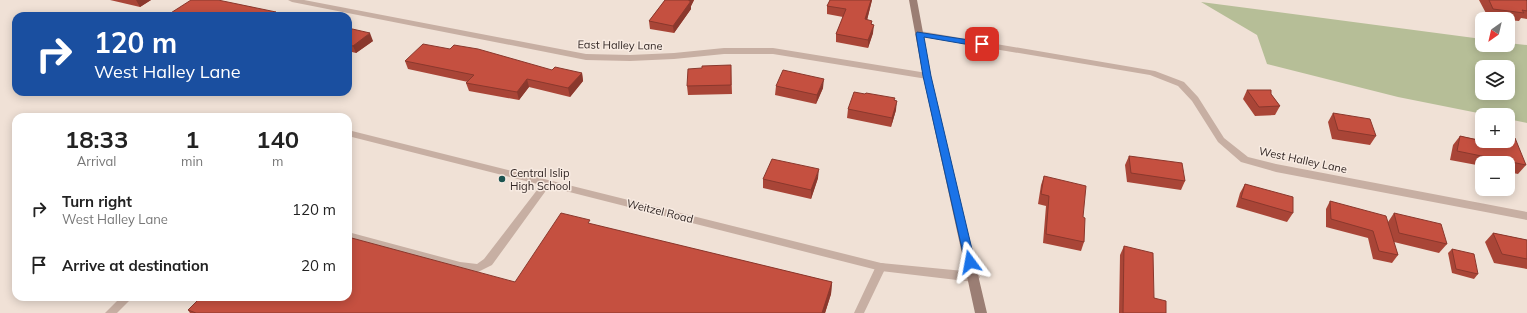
<!DOCTYPE html>
<meta charset="utf-8">
<style>
body{margin:0;font-family:Mulish,sans-serif;background:#f2f2f2;color:#222;height:100vh;display:flex;flex-direction:column;font-size:15px;white-space:nowrap}
*{box-sizing:border-box;margin:0}
p{font-size:13px;color:#767676}
.icon{flex:none;width:22px;height:22px;fill:none;stroke:currentColor;stroke-width:2;stroke-linecap:round;stroke-linejoin:round}
.map{position:relative;flex:1;overflow:hidden}
.sheet{position:absolute;left:12px;top:113px;width:340px;height:188px;display:flex;flex-direction:column;background:#fff;border-radius:12px;box-shadow:0 2px 10px #0003}
.sheet>*{flex:none}
.hud{position:absolute;left:12px;top:12px;width:340px;height:84px;border-radius:12px;box-shadow:0 2px 10px #0003;background:#1a4fa0;color:#fff;overflow:hidden}
.needle{width:26px;rotate:214deg}
.buttons{position:absolute;left:1475px;top:12px;display:grid;gap:8px}
.buttons a{display:grid;place-items:center;width:40px;height:40px;border-radius:8px;background:#fff;box-shadow:0 2px 10px #0003;font-size:20px}
.pin{position:absolute;display:grid;place-items:center;width:34px;height:34px;color:#fff;margin:-17px;border-radius:8px;box-shadow:0 2px 6px #0006}
.me{position:absolute;width:44px;margin:-22px;rotate:347deg;stroke-linejoin:round;filter:drop-shadow(0 0 3px #0008)}
.turn{display:flex;align-items:center;gap:14px;height:84px;padding:0 16px;font-size:18px}
.turn .icon{width:52px;height:52px;stroke-width:2.5}
.turn b{display:block;font-size:28px;line-height:34px}
.eta{display:flex;justify-content:space-evenly;align-items:center;height:68px;text-align:center}
.eta b{font-size:24px;font-weight:700;line-height:28px}
ul{padding:0;list-style:none}
li{display:flex;align-items:center;gap:12px;height:56px;padding:0 16px}
li div{flex:1}
li b{display:block;font-size:15px}
li em{font-style:normal}
.map>svg:first-child{display:block}
.green{fill:#b6be97;fill-rule:evenodd}
.lines{fill:none;stroke-linecap:round;stroke-linejoin:round}
.lane{fill:#c7afa3;fill-rule:evenodd}
.street{fill:#c7afa3;fill-rule:evenodd}
.secondary{fill:#9b7e74;fill-rule:evenodd}
.wall{fill:#a94537}
.shaded-wall{fill:#8a382d}
.building{fill:#c55040;stroke:#8a382d}
.route{fill:#1a73e8;stroke:#114b97}
.poi-dot{fill:#1b5350;stroke:#f8ebe2;stroke-width:1.5}
.labels{text-anchor:middle;stroke-width:3;stroke-linejoin:round;paint-order:stroke}
.street-label{font-size:11px;fill:#322725;stroke:#f8ebe2}
.poi-label{font-size:11px;fill:#322725;stroke:#f8ebe2;text-anchor:start}
</style>
<div class="map">
<svg width="1527" height="313" viewBox="0 0 1527 313">
<rect width="100%" height="100%" fill="#f0e1d6"/>
<path class="green" d="M1201,2L1482,39V45H1508V43L1527,45V123L1508,119V115H1488L1398,97L1267,64L1257,35ZM1482,67H1508V93H1482Z"/>
<g class="lines">
<path class="lane" d="M547,180L552,183L550,185L492,265L478,272L460,270L348,240V232L460,262L477,264L484,259L544,181Z
M881,263L885,264L886,267L864,313H854L877,264Z
M121,297H133L117,313H105Z"/>
<path class="street" d="M288,0H304L586,54L630,55L674,53L724,48H773L927,73L931,76L927,79L773,54H724L674,59L630,61L586,60L292,2Z
M920,31L1155,71L1184,82L1198,97L1224,138L1248,157L1276,164L1527,212V220L1276,172L1241,162L1218,142L1192,101L1178,86L1150,75L917,36L916,34L917,32Z
M348,130L881,263L974,272L978,274L980,277L978,280L974,282L881,271L348,136Z"/>
<path class="secondary" d="M909,0H917L931,76L987,313H975L923,76Z"/>
</g>
<path class="wall" d="M110,0H151L140,7Z
M665,0H694L691,6V9L674,33L650,29L649,21Z
M830,0H872L867,20L872,24L873,33L868,48L836,42V34L843,17L827,14V6Z
M1479,0H1526L1527,1V19L1521,18L1519,21L1508,20V19L1488,17Z
M348,28L373,41L356,53L352,52L348,56Z
M405,61L552,70L582,73L583,81L570,97L529,87L519,100L469,91L466,83L468,82L408,69Z
M731,65L732,94L688,95L687,86L702,68Z
M776,86L823,88L816,104L775,95Z
M1247,90L1271,94L1280,106L1275,115L1255,116L1243,99Z
M894,100L896,110L891,127L847,118L848,109Z
M1333,113L1376,136L1370,145L1332,139L1328,122Z
M1460,136L1486,141H1508L1526,165L1518,174L1508,172V163H1482V166L1450,160L1453,145Z
M1129,156L1185,181L1181,190L1127,182L1125,165Z
M1044,176L1083,217L1084,242L1081,251L1043,243L1046,206L1038,204L1041,185Z
M818,178L811,199L763,188V179Z
M1245,184L1293,213L1287,222L1236,207L1240,193Z
M1330,201L1388,222L1394,213L1447,244L1439,253L1394,242L1398,255L1392,263L1373,259L1368,238L1326,227V209Z
M591,224L832,282L831,294L825,313H190L188,310L274,300L515,282Z
M1493,233L1527,240V269L1494,263L1485,242Z
M1124,246L1154,298L1166,313H1119L1120,255Z
M1452,249L1478,274L1474,279L1452,273L1448,253Z"/>
<path class="shaded-wall" d="M136,0H151L140,7Z
M689,0H694L691,6V9L674,33L673,26Z
M871,0H872L865,28V19Z
M874,25L873,33L868,48V40Z
M370,33L373,41L356,53L353,46Z
M348,45H349L352,52L348,56Z
M582,73L583,81L570,97L568,88Z
M527,79L529,87L519,100L517,92Z
M824,79L823,88L816,104L817,95Z
M897,101L896,110L891,127L892,118Z
M819,169L818,178L811,199V190Z
M832,282L831,294L825,313H822Z"/>
<path class="building" d="M191,0H218L276,12L274,13L290,16H166Z
M665,0H689V1H691L673,26L649,21Z
M830,0H871L865,19L872,21L871,24L874,25L868,40L836,34L846,9L827,6Z
M1489,0H1526L1527,1V11L1522,10L1524,13L1493,9Z
M348,28L370,33L353,46L349,45H348Z
M423,44L450,49L454,45L478,49L552,70L555,67L582,73L568,88L527,79L517,92L466,83L474,75L405,61Z
M731,65V85L687,86L688,69L702,68V66Z
M783,70L824,79L817,95L776,86Z
M1247,90H1271V94L1280,106L1259,107Z
M854,92L865,94L866,93L895,98L894,100L897,101L892,118L848,109Z
M1333,113L1370,119L1376,136L1338,130Z
M1460,136L1482,141L1496,143L1495,141H1508V137L1515,138L1526,165L1457,151Z
M1129,156L1182,163L1185,181L1131,173Z
M772,159L819,169L811,190L763,179Z
M1044,176L1086,186L1083,217L1085,218L1084,242L1046,234L1049,196L1041,194Z
M1245,184L1293,197V213L1241,198Z
M1330,201L1386,216L1398,255L1379,251L1373,231L1331,219Z
M561,213L590,220L588,223L832,282L822,313H196L188,310L201,297H265L274,300L276,297H348V237L515,282Z
M1394,213L1441,224L1447,244L1399,233Z
M1493,233L1527,240V259L1502,254Z
M1124,246L1153,253L1154,298L1166,301V313H1123Z
M1452,249L1474,254L1478,274L1456,269Z"/>
<path class="route" d="M917,32L982,42L986,44L982,47L924,37L931,76L975,262L974,265H966L965,262L923,76L916,34Z"/>
<circle class="poi-dot" cx="502" cy="179" r="4"/>
<g class="labels">
<g class="street-label">
<text transform="translate(620 45) rotate(1)" y="4">East Halley Lane</text>
<text transform="translate(1303 160) rotate(12)" y="4">West Halley Lane</text>
<text transform="translate(660 211) rotate(14)" y="4">Weitzel Road</text>
</g>
<g class="poi-label">
<text x="510" y="177">Central Islip<tspan x="510" dy="13">High School</tspan></text>
</g>
</g>
</svg>
<div class="buttons">
<a><svg class="needle" viewBox="-14 -14 28 28"><path d="M0-13l5 13h-10z" fill="#e53935"/><path d="M0 13l5-13h-10z" fill="#767676"/></svg></a>
<a><svg class="icon" aria-label="layers" viewBox="0 0 24 24"><path d="M12 4l9 5-9 5-9-5zM3 14l9 5 9-5"/></svg></a>
<a>+</a>
<a>−</a>
</div>
<div class="pin" style="left:982px;top:44px;background:#d93025"><svg class="icon" aria-label="arrive" viewBox="0 0 24 24"><path d="M6 21V4h12l-3 4 3 4H6"/></svg></div>
<svg class="me" style="left:970px;top:262px" viewBox="-20 -20 40 40"><path d="M0-17L14 15 0 8-14 15z" fill="#1a73e8" stroke="#fff" stroke-width="4"/></svg>
<div class="hud">
<div class="turn"><svg class="icon" aria-label="right" viewBox="0 0 24 24"><path d="M7 20v-9h11M14 6l5 5-5 5"/></svg><div><b>120 m</b>West Halley Lane</div></div>
</div>
<section class="sheet">
<div class="eta">
<div><b>18:33</b><p>Arrival</p></div>
<div><b>1</b><p>min</p></div>
<div><b>140</b><p>m</p></div>
</div>
<ul>
<li><svg class="icon" aria-label="right" viewBox="0 0 24 24"><path d="M7 20v-9h11M14 6l5 5-5 5"/></svg><div><b>Turn right</b><p>West Halley Lane</p></div><em>120 m</em></li>
<li><svg class="icon" aria-label="arrive" viewBox="0 0 24 24"><path d="M6 21V4h12l-3 4 3 4H6"/></svg><div><b>Arrive at destination</b></div><em>20 m</em></li>
</ul>
</section>
</div>
